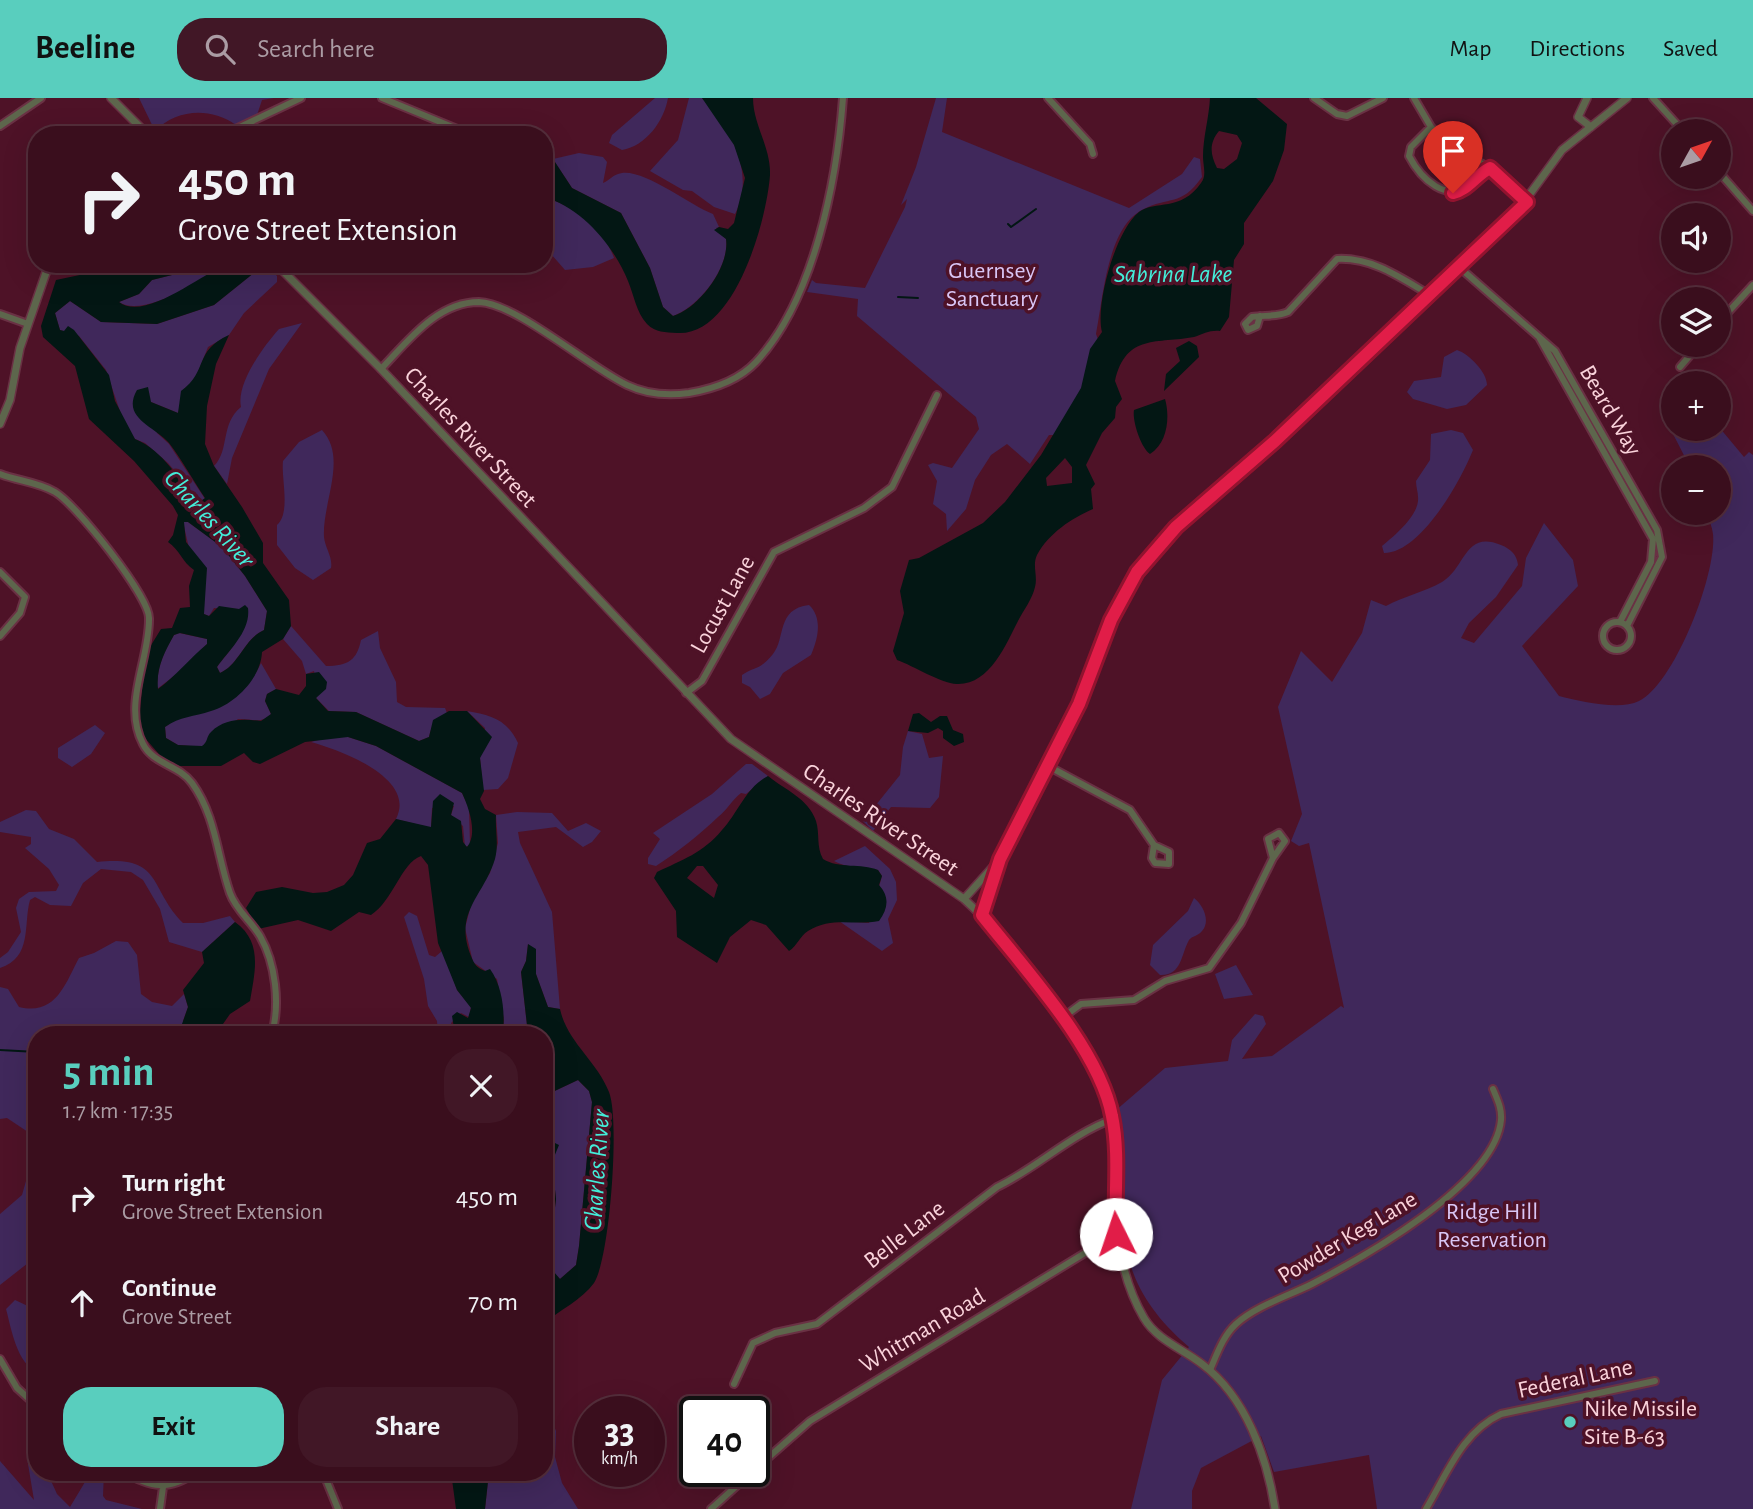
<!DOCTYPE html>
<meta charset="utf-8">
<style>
body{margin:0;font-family:"Alegreya Sans",sans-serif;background:#411726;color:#f1f3f6;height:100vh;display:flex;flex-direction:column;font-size:26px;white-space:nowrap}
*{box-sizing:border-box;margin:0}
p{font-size:23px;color:#ab9ca4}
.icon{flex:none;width:38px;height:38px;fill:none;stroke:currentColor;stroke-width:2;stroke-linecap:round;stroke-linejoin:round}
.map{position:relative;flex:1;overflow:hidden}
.side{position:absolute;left:28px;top:928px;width:525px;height:455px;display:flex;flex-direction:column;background:#3a0e1d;border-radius:28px;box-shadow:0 7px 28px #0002,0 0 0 2px #542e3b}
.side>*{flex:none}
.guide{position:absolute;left:28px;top:28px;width:525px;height:147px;border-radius:28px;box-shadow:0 7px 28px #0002,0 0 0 2px #542e3b;background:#3a0e1d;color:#f1f3f6;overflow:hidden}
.needle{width:46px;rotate:50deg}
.fabs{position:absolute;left:1661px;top:21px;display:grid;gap:14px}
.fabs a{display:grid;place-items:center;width:70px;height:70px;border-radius:50%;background:#3a0e1d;box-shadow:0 7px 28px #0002,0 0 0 2px #542e3b;font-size:35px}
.speed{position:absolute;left:574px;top:1298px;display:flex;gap:14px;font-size:35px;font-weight:700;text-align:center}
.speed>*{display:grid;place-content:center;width:91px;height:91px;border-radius:50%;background:#3a0e1d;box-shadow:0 7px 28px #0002,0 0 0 2px #542e3b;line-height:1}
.speed small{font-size:18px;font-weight:400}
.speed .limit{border:4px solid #111;border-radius:10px;background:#fff;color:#111}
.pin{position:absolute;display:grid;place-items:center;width:60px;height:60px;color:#fff;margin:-72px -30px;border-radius:50% 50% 50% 0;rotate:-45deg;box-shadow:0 0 7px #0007}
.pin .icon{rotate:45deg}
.me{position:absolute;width:77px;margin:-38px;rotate:356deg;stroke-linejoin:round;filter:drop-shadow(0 0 5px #0008)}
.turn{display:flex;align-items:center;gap:24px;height:147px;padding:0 35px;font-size:32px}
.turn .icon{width:91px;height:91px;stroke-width:2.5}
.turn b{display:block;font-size:49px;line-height:60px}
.round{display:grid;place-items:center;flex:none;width:74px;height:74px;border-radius:28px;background:#411726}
.overview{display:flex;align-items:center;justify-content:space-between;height:119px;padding:0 35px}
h1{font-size:42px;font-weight:700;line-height:52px;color:#59cebe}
.cta{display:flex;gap:14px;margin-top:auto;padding:14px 35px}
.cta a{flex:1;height:80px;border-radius:28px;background:#59cebe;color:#111;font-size:28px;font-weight:700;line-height:80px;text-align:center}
.cta a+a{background:#411726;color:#f1f3f6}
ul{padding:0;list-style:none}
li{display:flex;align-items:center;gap:21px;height:105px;padding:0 35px}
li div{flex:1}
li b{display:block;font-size:26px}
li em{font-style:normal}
header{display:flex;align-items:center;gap:42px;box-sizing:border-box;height:98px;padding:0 35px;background:#59cebe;color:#111}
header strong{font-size:33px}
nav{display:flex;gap:38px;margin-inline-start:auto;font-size:24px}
.search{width:490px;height:63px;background:#411726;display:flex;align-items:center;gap:18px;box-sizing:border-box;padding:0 24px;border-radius:28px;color:#ab9ca4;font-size:26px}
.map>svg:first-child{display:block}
.green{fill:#40285b}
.water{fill:#031714;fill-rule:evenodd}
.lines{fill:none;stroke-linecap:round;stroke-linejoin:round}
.stream{stroke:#031714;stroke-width:2}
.minor-casing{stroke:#6a3144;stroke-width:10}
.tertiary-casing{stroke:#6a3144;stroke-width:10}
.minor{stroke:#5d664c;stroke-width:6}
.tertiary{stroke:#5d664c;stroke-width:7}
.route-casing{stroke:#92132f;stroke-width:18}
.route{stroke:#e11d48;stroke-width:12}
.poi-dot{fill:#59cebe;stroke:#4e1227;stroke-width:2.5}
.labels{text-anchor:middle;stroke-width:7;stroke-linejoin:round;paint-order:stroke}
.park-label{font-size:24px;fill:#d9c6f6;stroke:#4e1227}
.street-label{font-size:24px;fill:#fad3db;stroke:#4e1227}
.poi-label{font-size:24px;fill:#fad3db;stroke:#4e1227;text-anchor:start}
.water-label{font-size:26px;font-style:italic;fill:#43edd9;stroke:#4e1227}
</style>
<header>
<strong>Beeline</strong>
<div class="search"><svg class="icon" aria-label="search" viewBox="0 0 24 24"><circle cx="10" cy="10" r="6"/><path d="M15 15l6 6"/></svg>Search here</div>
<nav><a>Map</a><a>Directions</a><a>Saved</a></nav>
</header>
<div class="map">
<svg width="1753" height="1411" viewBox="0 0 1753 1411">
<rect width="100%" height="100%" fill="#4e1227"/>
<path class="green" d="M139,0H274L262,2L257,17L236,27C210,9 177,11 155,33Z
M655,0H668C664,23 646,48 622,52L609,45L612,37Z
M689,0H702C731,30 756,76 735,116L714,109L692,93L683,92L650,73L678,42Z
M936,0H947L942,34L1129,110L1182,76L1194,59L1200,61L1202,79C1180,110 1170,97 1142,112C1107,130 1103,201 1096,236L1099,244L1082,294L1056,337H1049L1030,366L1007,346L991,357L975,382L966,411L947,433L946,416L933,406L937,383L928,367L933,365L952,370L979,331L976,319L857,218L858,201L807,194L812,182L816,185L865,190L905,109L907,101L901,107L916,69Z
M579,55L603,59L607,64L603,85C609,83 613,76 622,75C646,72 689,107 713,116L719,129L716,130L726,141C730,169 699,209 673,218L663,209L650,170L621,115L572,90L553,61Z
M544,99C571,106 605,132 614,160L593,169L565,172L544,148Z
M192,166H228C205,180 143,221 119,204L139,196L152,182L172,177Z
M265,166L277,178V184L244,215L229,237L208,249L194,284L185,290L178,315L151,304L148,289L157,335L169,346L205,401L200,403L168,365L145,345L135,341L125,328L106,272L79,238L60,232L55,215L70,203L101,224L157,226L214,207Z
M302,225L269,271L232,360L227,386L214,368C230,352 220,326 241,309C236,286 263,249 279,231Z
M1457,252C1469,256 1487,274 1487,287L1466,307L1447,311L1413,301L1407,294L1414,283L1441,279L1444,259Z
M1719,329L1744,359L1749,354L1753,357V1411H1377L1369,1357L1274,1374L1261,1338L1201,1370L1192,1393V1411H1131L1162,1282L1189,1249C1102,1175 1127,1110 1115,1013L1165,970L1228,963L1232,942L1255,916L1263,918L1266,926L1242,961L1272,958L1341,908L1344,910L1309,745L1299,748L1291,743L1302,716L1278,609L1301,553L1332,584L1362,535L1371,502L1386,508C1404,498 1425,494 1442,484C1466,470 1464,432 1501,447C1511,451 1517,457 1518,467L1496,499L1469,525L1461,540L1474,545L1522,488L1526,460L1544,425L1573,462L1578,488L1522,548L1559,598C1580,603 1619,613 1639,603C1675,585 1717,475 1713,436C1712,429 1709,421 1707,415H1718V369H1690L1672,334Z
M322,332C348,360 322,405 324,439C325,450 333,459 331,470L313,482L295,470L277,447V427C291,415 281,380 283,363L299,344Z
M1451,332L1463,335L1473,352C1461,382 1421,455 1384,455L1382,448C1394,438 1420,417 1418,399C1418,394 1416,389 1416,383L1430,362L1431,336Z
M183,424H188L222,449L245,478L267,513L264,532C244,541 239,567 220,575L217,569C234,546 244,542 239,511L214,510L209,518L204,516Z
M809,507C823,520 818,541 811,557L783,575L770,596L760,601L750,589L742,585V577C756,568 759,573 773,556C786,540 776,511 809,507Z
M291,528L326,568C348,568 357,562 361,542L378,533L380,550L396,584L397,604L406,609L445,610L447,615C434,624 433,624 429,639L419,643L356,614L329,613L316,600L318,595L314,573L306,576L302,563L283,541Z
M179,535L207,541V546L182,572L157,591C157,570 163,555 174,537Z
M261,565L276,591L267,596L265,603L271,616C261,627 251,620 238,621L202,649L178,647L166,640L165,629C202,601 236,618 261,565Z
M467,613C490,617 507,621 518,645L508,680L498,691L483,692L480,660L485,630Z
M95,627L105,635L91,656L72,669L58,660V650Z
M908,633L922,636L929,660L943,658L939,699L930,710L891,709L873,733L863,723L900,677L903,649Z
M329,639H348L376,648L462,695L469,710L470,747L465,749L463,728L451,717L454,708L432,710L431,730L396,721C417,680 340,652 311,644Z
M746,666H752L768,678L746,696L741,695C732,702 727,712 718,719C699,737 678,754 656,768L648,766V760L660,741L653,735L712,696Z
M26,712L36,713L49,731L74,741L97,764C164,757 148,790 183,825H203L230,818L235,824L202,854L169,844L160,811L143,782L131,774L101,771L83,785L71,808L50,807L35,799L30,802C23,827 33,859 0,870V860L8,854L21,834L16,810L19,801L29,794L56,793L59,787L49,771L25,750L31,746V739L0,734V724Z
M517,714L552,715L568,733L586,725L601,733L592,744L583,749L556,729L518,734L520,745L552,814L560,911L548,909L536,876V858L528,846L526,863L521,874L528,936H503L504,922L497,881L473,864L465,830L473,799L490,775L498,745L496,717Z
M865,748L890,771L896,784L897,802L888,821L893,845L882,853L839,823L869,825L882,778L878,772C864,770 846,770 834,763Z
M1194,800C1203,807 1211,823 1202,833C1198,838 1192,838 1189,842C1181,856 1182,878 1160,877L1150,867L1153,847L1188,813Z
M409,814L417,818L429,857L435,859L442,853L445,857L457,892L471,909L469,919L461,915L451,925L455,936H438L437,923L428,908L424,881L404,819Z
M116,843L128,844L137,857L141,896L152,904L172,908L184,896L188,909L183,923L187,930L195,931L197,934L37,936V1040L7,1020L0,1021V889L8,891L19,909C56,918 65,886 79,860L94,855Z
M1236,867L1253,897L1224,901L1215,876Z
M578,982L589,993L592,1004L579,1148L576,1167L560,1181L548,1168L556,1101L552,1064L553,1044L544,1048V998Z
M37,1076V1158L0,1187V1116L22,1097L26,1083Z
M15,1202L30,1209L37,1204V1273C17,1267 11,1229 6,1211Z
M544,1303L556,1333L555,1359L562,1385L578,1411H485L489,1374H544Z
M31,1344L37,1347V1374H47L57,1396L70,1409L91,1374H104L103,1398L106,1402L142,1411H0V1363L34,1402L27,1360Z"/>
<path class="water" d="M702,0H753C753,27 771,49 770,77C767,121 735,239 677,235C665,234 656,235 647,226C636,214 634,197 628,183C614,148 581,109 544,99V68L553,61L572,90L621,115L650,170L663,209L673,218C699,210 730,169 726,141L714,132L719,129L728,131L734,125L745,80L734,47Z
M1210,0H1256L1287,26L1284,52L1273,83L1244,125V146L1234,162L1229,219L1220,233C1209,232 1204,236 1194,239C1158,246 1126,235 1115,283L1122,301L1116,309L1115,320L1102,335L1086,367L1095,386L1091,391L1093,411C1072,420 1049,435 1037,457C1032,467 1038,478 1035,489C1032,502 1024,511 1018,523C1006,546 990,587 957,586C940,585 914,568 897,562L893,553L904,515L900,493L909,462L919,460L983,425L1005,404L1041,357L1081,290L1090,251L1102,234C1095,208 1115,133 1139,114C1155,102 1181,114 1201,85C1207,78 1203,67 1203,59C1203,39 1209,20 1210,0ZM1219,33L1237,37L1242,45L1237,61L1224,71L1217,70C1210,56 1209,45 1219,33ZM1065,360L1072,369V385L1047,388L1046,380Z
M132,166H192L172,177L152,182L139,196L119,204C145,224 201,176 226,167C237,163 254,166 265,166L214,207L157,226L101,224L70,203L55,215L60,232L64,233L68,228L74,232L109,277L115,303L135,341C165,353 177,383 201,403L205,400C193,382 182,362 169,345C154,328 121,320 137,292L148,289L151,304L178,315L181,293C209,273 193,253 229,237L216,266L207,308L205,346L214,368L242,409L263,445V465L289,502L291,528L283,541L262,554C261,580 235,606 211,613C194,619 180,618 165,629L166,640L178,647L202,648C208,644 206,639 211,634C225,620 244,621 261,623L271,616L265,603L267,596L276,591L299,597L306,588V576L319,574L327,584L326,591L316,600L328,613L356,614L419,643L429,639L433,622L449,613H467L492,639L480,660L484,693L480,701L485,711L496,717C495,732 499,746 495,761C484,798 453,814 471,858C474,866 477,870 485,873L490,871C503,889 505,915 503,936H455L452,918L457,914L468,920L471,910L457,892L438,845L428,767L421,758C401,765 393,803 371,817L359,814L331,833L298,822L258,831L246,810L256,794L282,789L313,795L327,794L344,787L353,777L367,745L380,741L396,721L431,729L433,703L440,696L454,705L451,717L461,723L463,744L467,749C478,736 469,710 462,695L376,648L348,639L305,644L260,666L253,664L244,655L221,668H180L165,663L145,640L139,626L145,557L161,531L172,530L180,510L190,509L189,488L194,472C182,464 180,452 168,444L173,437L178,417L173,408L134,363L89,321L75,268L43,239L41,228L56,182ZM184,424H188L222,449L245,478L267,513L264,532C244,541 239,567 220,575L217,569C229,552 251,533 248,510L245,507L239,511L219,508L209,518L204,516L207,470L186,444ZM180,535L207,541V546C189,561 176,578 158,591C156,570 164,555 174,537Z
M1189,243L1197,248L1199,259L1164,293L1166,276L1180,263L1176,250Z
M1165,301C1170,318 1168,345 1150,356C1141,350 1132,323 1134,312Z
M919,615L931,624L940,618H947L953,632L963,636L964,644L954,648L943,640V633L938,630L928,635L908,633L913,616Z
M768,678C785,692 808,700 816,723C820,736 816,748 823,761C839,771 861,765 878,772L882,778L879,787C890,799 888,811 879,823C854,828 832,818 808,833C800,838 797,848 789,853L766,827L751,822L730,839L717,865L677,839L676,813L654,780L657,774C682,762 703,755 722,732C738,715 746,689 768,678ZM697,768H703L718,787L714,800L687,780Z
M235,824C263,844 255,873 250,903L230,916L216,936H195V931L184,930L182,926L188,909L183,892L204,865L202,854Z
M528,846L536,851V876L548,909L560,911C567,944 597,963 609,994C620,1021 610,1160 594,1185C582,1202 559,1212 544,1226V1048L553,1044L559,1047L552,1064L556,1101L548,1167L560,1181L576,1167L579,1148L592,1004L589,993L578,982L544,998V936H528L521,874L526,863Z
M451,1374H489L485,1411H456Z"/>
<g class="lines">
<path class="stream" d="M1008,126L1011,129L1036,111
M898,199L918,200
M95,936H103
M0,952L37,954"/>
<defs>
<path id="minor" d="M382,0L472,37
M1048,0L1090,46L1093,56
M1314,0L1337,16L1347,18L1383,0
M1414,0L1431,29L1446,45L1493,72L1526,104
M1653,0L1683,33
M0,28L41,0
M1431,29L1411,49L1409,58C1421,81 1447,106 1470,85C1477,78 1479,75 1481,66
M223,37L301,0
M1718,73L1753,113
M1459,169L1555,253L1657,432L1662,459L1627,528
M0,216L28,226
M1260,218L1257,228L1248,232L1245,226L1252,219C1264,217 1277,219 1288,214L1337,161C1372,159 1401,180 1430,197
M1718,225L1753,187
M1539,239L1653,441L1651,464L1620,524
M1680,269L1699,247
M381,271C408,243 437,204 479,204C516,205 589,269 627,287C646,296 668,298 689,295C713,291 739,282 756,264C814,202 837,82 843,0
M0,376C18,383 38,384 55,394C76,406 149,498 149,520C150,561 122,606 143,646C153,666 179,667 192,685C216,718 217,758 230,795C236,812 251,823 260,838C276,866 280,906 272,936
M0,474L25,499L20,515L0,538
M1603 538a14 14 0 1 1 28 0a14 14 0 1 1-28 0Z
M686,595L702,583L774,454L864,410L892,389L937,297
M1048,668L1130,712L1154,747L1169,754V766L1155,765L1152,760L1154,747
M1062,920L1081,906L1134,902L1165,883L1209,870L1241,825L1273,760L1285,743L1279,735L1268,741L1273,760
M0,1261L17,1290L37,1308
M1210,1272C1217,1256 1223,1238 1236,1226C1256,1208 1288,1198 1312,1186C1364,1159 1495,1086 1501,1022C1502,1010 1497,1001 1493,991
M734,1286L753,1245L775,1235L817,1226L997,1089C1037,1070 1071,1036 1113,1021
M754,1372L810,1323L1116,1136
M122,1374C154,1389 166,1394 197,1374
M323,1374L338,1411
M160,1411L163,1389
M711,1411L752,1374
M1426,1411C1447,1376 1462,1334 1501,1316L1655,1283"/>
<path id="tertiary" d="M111,0L148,37
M1587,0L1578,19L1591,29
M276,166L381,271L731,641L964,801C1012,844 1100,959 1113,1021C1117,1089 1108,1159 1144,1220C1157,1242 1183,1251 1202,1266C1246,1299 1267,1359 1275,1411
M0,326L10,302L20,250L49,166
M964,801L1000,761L1031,704L1079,606L1123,495L1148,460L1176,429L1275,343L1516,115L1562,52L1627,0
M982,817L999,765"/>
</defs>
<use href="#minor" class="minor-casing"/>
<use href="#tertiary" class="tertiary-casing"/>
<use href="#minor" class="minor"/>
<use href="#tertiary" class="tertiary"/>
</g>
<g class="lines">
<defs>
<path id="route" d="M1116,1136C1114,1098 1120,1056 1112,1018C1100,952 1024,870 982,817L1000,761L1079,606L1111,522L1137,474L1176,429L1275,343L1527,104L1490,70C1476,77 1468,92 1453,95"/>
</defs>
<use href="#route" class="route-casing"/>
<use href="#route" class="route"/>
</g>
<circle class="poi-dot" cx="1570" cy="1324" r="7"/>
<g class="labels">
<g class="park-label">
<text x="992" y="180">Guernsey<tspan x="992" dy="28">Sanctuary</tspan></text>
<text x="1492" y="1121">Ridge Hill<tspan x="1492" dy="28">Reservation</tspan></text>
</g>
<g class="street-label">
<text transform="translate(1611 312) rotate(60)" y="8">Beard Way</text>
<text transform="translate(471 339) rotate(47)" y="8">Charles River Street</text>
<text transform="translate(722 506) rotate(-61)" y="8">Locust Lane</text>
<text transform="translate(881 721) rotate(34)" y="8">Charles River Street</text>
<text transform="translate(904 1136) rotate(-38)" y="8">Belle Lane</text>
<text transform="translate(1347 1139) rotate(-31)" y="8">Powder Keg Lane</text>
<text transform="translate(922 1232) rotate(-31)" y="8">Whitman Road</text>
<text transform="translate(1575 1280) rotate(-12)" y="8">Federal Lane</text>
</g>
<g class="poi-label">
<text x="1584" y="1318">Nike Missile<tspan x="1584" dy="28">Site B-63</tspan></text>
</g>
<g class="water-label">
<text x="1173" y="184">Sabrina Lake</text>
<text transform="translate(210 420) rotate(48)" y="9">Charles River</text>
<text transform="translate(596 1072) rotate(-86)" y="9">Charles River</text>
</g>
</g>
</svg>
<div class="fabs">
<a><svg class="needle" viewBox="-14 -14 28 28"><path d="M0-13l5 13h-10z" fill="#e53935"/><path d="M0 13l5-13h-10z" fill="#ab9ca4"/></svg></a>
<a><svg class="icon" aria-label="sound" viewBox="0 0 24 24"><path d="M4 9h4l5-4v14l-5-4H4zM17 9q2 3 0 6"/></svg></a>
<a><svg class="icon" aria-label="layers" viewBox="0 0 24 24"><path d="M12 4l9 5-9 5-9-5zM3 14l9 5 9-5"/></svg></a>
<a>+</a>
<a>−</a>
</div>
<div class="speed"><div>33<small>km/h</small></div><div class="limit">40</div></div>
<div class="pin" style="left:1453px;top:95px;background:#d93025"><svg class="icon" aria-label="arrive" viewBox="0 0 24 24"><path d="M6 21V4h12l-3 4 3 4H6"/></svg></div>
<svg class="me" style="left:1116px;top:1136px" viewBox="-20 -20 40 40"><circle r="19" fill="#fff"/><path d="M0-13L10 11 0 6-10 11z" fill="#e11d48"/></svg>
<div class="guide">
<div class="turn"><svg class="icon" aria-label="right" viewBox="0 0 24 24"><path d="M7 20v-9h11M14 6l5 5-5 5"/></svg><div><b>450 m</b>Grove Street Extension</div></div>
</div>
<section class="side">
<div class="overview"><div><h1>5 min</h1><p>1.7 km · 17:35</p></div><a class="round"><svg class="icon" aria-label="close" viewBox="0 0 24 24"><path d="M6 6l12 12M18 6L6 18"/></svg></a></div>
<ul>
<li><svg class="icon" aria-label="right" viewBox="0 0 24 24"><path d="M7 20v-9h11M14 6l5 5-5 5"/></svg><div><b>Turn right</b><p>Grove Street Extension</p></div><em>450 m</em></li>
<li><svg class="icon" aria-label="ahead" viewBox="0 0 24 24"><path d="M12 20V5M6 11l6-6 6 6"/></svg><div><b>Continue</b><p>Grove Street</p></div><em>70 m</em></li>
</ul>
<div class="cta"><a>Exit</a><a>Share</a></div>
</section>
</div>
